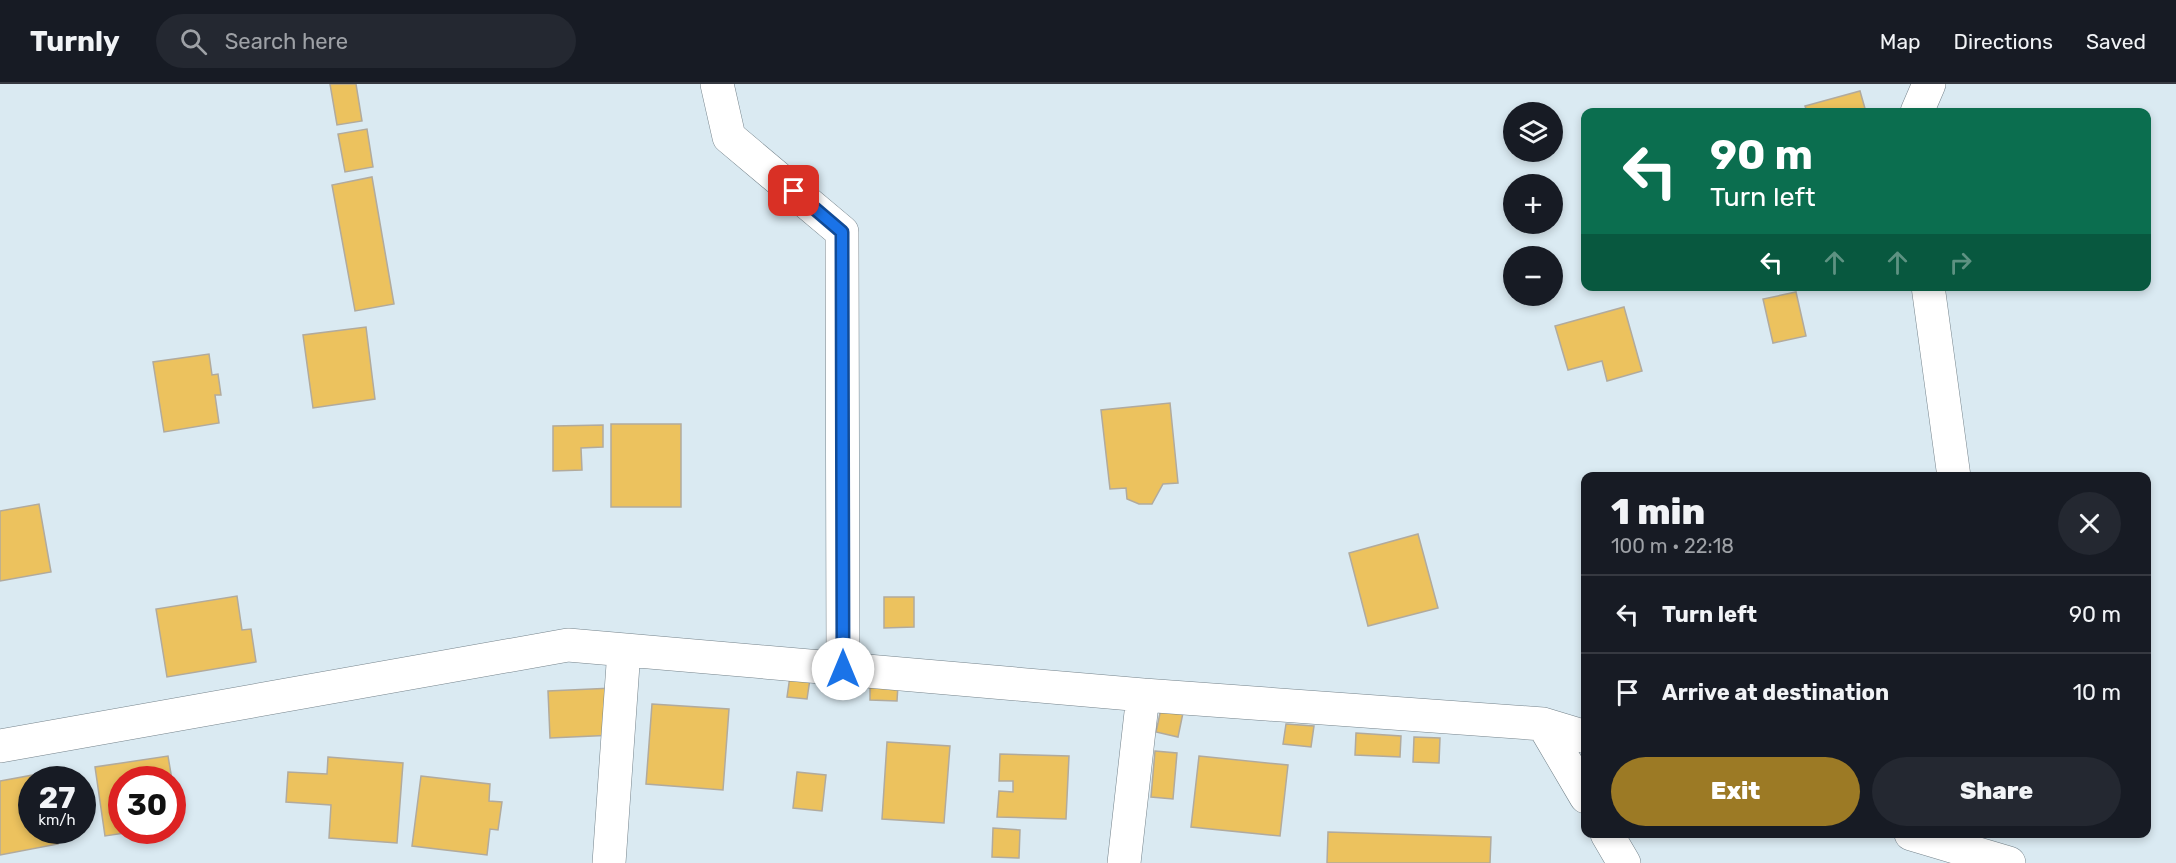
<!DOCTYPE html>
<meta charset="utf-8">
<style>
body{margin:0;font-family:Rubik,sans-serif;background:#242831;color:#f1f3f6;height:100vh;display:flex;flex-direction:column;font-size:22px;white-space:nowrap}
*{box-sizing:border-box;margin:0}
p{font-size:20px;color:#9ea1a6}
.icon{flex:none;width:33px;height:33px;fill:none;stroke:currentColor;stroke-width:2;stroke-linecap:round;stroke-linejoin:round}
.map{position:relative;flex:1;overflow:hidden}
.sheet{position:absolute;left:1581px;top:388px;width:570px;height:366px;display:flex;flex-direction:column;background:#171b24;border-radius:12px;box-shadow:0 3px 9px #0003}
.sheet>*{flex:none}
.banner{position:absolute;left:1581px;top:24px;width:570px;height:183px;border-radius:12px;box-shadow:0 3px 9px #0003;background:#0b6e4f;color:#fff;overflow:hidden}
.fabs{position:absolute;left:1503px;top:18px;display:grid;gap:12px}
.fabs a{display:grid;place-items:center;width:60px;height:60px;border-radius:50%;background:#171b24;box-shadow:0 3px 9px #0003;font-size:30px}
.speed{position:absolute;left:18px;top:682px;display:flex;gap:12px;font-size:30px;font-weight:700;text-align:center}
.speed>*{display:grid;place-content:center;width:78px;height:78px;border-radius:50%;background:#171b24;box-shadow:0 3px 9px #0003;line-height:1}
.speed small{font-size:15px;font-weight:400}
.speed .limit{border:9px solid #d22;background:#fff;color:#111}
.pin{position:absolute;display:grid;place-items:center;width:51px;height:51px;color:#fff;margin:-26px;border-radius:12px;box-shadow:0 3px 9px #0006}
.me{position:absolute;width:66px;margin:-33px;rotate:0deg;stroke-linejoin:round;filter:drop-shadow(0 0 4px #0008)}
.turn{display:flex;align-items:center;gap:21px;height:126px;padding:0 30px;font-size:27px}
.turn .icon{width:78px;height:78px;stroke-width:2.5}
.turn b{display:block;font-size:42px;line-height:51px}
.lanes{display:flex;align-items:center;height:57px;padding:0 30px;background:#0003;justify-content:center;gap:30px;direction:ltr}
.lanes .off{opacity:.35}
.round{display:grid;place-items:center;flex:none;width:63px;height:63px;border-radius:32px;background:#242831}
.headline{display:flex;align-items:center;justify-content:space-between;height:102px;padding:0 30px}
h1{font-size:36px;font-weight:800;line-height:45px}
.action{display:flex;gap:12px;margin-top:auto;padding:12px 30px}
.action a{flex:1;height:69px;border-radius:36px;background:#9c7a25;color:#fff;font-size:24px;font-weight:800;line-height:69px;text-align:center}
.action a+a{background:#242831;color:#f1f3f6}
ul{padding:0;list-style:none}
li{display:flex;align-items:center;gap:18px;height:78px;padding:0 30px;border-top:2px solid #363941}
li div{flex:1}
li b{display:block;font-size:22px}
li em{font-style:normal}
header{display:flex;align-items:center;gap:36px;box-sizing:border-box;height:84px;padding:0 30px;background:#171b24;border-bottom:2px solid #363941}
header strong{font-size:28px}
nav{display:flex;gap:33px;margin-inline-start:auto;font-size:21px}
.search{width:420px;height:54px;background:#242831;display:flex;align-items:center;gap:15px;box-sizing:border-box;padding:0 21px;border-radius:33px;color:#9ea1a6;font-size:22px}
.map>svg:first-child{display:block}
.building{fill:#ecc25e;stroke:#b1aa9d;stroke-width:1.5}
.lines{fill:none;stroke-linecap:round;stroke-linejoin:round}
.minor-casing{stroke:#75838b;stroke-width:34}
.minor{stroke:#fff;stroke-width:33}
.route-casing{stroke:#114b97;stroke-width:15}
.route{stroke:#1a73e8;stroke-width:10}
</style>
<header>
<strong>Turnly</strong>
<div class="search"><svg class="icon" aria-label="search" viewBox="0 0 24 24"><circle cx="10" cy="10" r="6"/><path d="M15 15l6 6"/></svg>Search here</div>
<nav><a>Map</a><a>Directions</a><a>Saved</a></nav>
</header>
<div class="map">
<svg width="2176" height="779" viewBox="0 0 2176 779">
<rect width="100%" height="100%" fill="#daeaf2"/>
<path class="building" d="M330,0H356L362,37L337,41Z
M1860,7L1866,28H1807L1805,22Z
M367,45L373,83L345,88L338,50Z
M372,93L394,220L355,227L332,101Z
M1796,208L1806,252L1773,259L1763,215Z
M1624,223L1642,287L1607,297L1602,277L1568,286L1555,242Z
M366,243L375,315L313,324L303,251Z
M209,270L212,291L218,290L221,311H215L219,339L164,348L153,278Z
M1170,319L1178,399L1163,400L1152,420H1139L1127,415L1126,404L1110,405L1101,326Z
M611,340H681V423H611Z
M603,341V363L581,364L582,386L553,387V342Z
M39,420L51,488L0,497V427Z
M1418,450L1438,524L1368,542L1349,469Z
M237,512L242,546L251,545L256,578L167,593L156,525Z
M884,513H914V543L884,544Z
M790,592L810,595L807,615L787,613Z
M870,600L898,601L897,617L870,616Z
M613,604L615,651L550,654L548,607Z
M652,620L729,625L723,706L646,700Z
M1162,620L1184,624L1178,653L1156,648Z
M1286,640L1314,642L1311,663L1283,660Z
M1356,649L1401,652L1400,673L1355,671Z
M1414,653L1440,654L1439,679L1413,678Z
M887,658L950,662L944,739L882,735Z
M1155,667L1177,669L1173,715L1151,713Z
M1000,670L1069,672L1066,735L997,733L999,707L1013,708V697H999Z
M168,672L172,696H122V747H138L105,752L95,683Z
M1199,672L1288,681L1280,752L1191,743Z
M328,673L403,679L397,759L329,754L331,721L286,718L288,688L327,690Z
M797,688L826,691L822,727L793,724Z
M44,689L45,696H32V747H55L58,760L0,771V697Z
M421,692L490,700L489,717L502,718L498,746L490,745L487,771L412,762Z
M172,701L178,741L172,742Z
M993,744L1020,746L1019,774L992,773Z
M1328,748L1491,753L1490,779H1327Z"/>
<g class="lines">
<defs>
<path id="minor" d="M717,0L729,53L842,148L843,585
M1917,28L1929,0
M1928,202L1954,393
M1543,640L1586,713
M0,662L568,561L1143,611L1543,640L1586,653
M1607,750L1624,779
M1911,750L2009,779
M609,779L624,566
M1124,779L1143,611"/>
</defs>
<use href="#minor" class="minor-casing"/>
<use href="#minor" class="minor"/>
</g>
<g class="lines">
<defs>
<path id="route" d="M794,107L842,148L843,585"/>
</defs>
<use href="#route" class="route-casing"/>
<use href="#route" class="route"/>
</g>
</svg>
<div class="fabs">
<a><svg class="icon" aria-label="layers" viewBox="0 0 24 24"><path d="M12 4l9 5-9 5-9-5zM3 14l9 5 9-5"/></svg></a>
<a>+</a>
<a>−</a>
</div>
<div class="speed"><div>27<small>km/h</small></div><div class="limit">30</div></div>
<div class="pin" style="left:794px;top:107px;background:#d93025"><svg class="icon" aria-label="arrive" viewBox="0 0 24 24"><path d="M6 21V4h12l-3 4 3 4H6"/></svg></div>
<svg class="me" style="left:843px;top:585px" viewBox="-20 -20 40 40"><circle r="19" fill="#fff"/><path d="M0-13L10 11 0 6-10 11z" fill="#1a73e8"/></svg>
<div class="banner">
<div class="turn"><svg class="icon" aria-label="left" viewBox="0 0 24 24"><path d="M17 20v-9H6M10 6l-5 5 5 5"/></svg><div><b>90 m</b>Turn left</div></div>
<div class="lanes"><svg class="icon" aria-label="left" viewBox="0 0 24 24"><path d="M17 20v-9H6M10 6l-5 5 5 5"/></svg><svg class="icon off" aria-label="ahead" viewBox="0 0 24 24"><path d="M12 20V5M6 11l6-6 6 6"/></svg><svg class="icon off" aria-label="ahead" viewBox="0 0 24 24"><path d="M12 20V5M6 11l6-6 6 6"/></svg><svg class="icon off" aria-label="right" viewBox="0 0 24 24"><path d="M7 20v-9h11M14 6l5 5-5 5"/></svg></div>
</div>
<section class="sheet">
<div class="headline"><div><h1>1 min</h1><p>100 m · 22:18</p></div><a class="round"><svg class="icon" aria-label="close" viewBox="0 0 24 24"><path d="M6 6l12 12M18 6L6 18"/></svg></a></div>
<ul>
<li><svg class="icon" aria-label="left" viewBox="0 0 24 24"><path d="M17 20v-9H6M10 6l-5 5 5 5"/></svg><div><b>Turn left</b></div><em>90 m</em></li>
<li><svg class="icon" aria-label="arrive" viewBox="0 0 24 24"><path d="M6 21V4h12l-3 4 3 4H6"/></svg><div><b>Arrive at destination</b></div><em>10 m</em></li>
</ul>
<div class="action"><a>Exit</a><a>Share</a></div>
</section>
</div>
